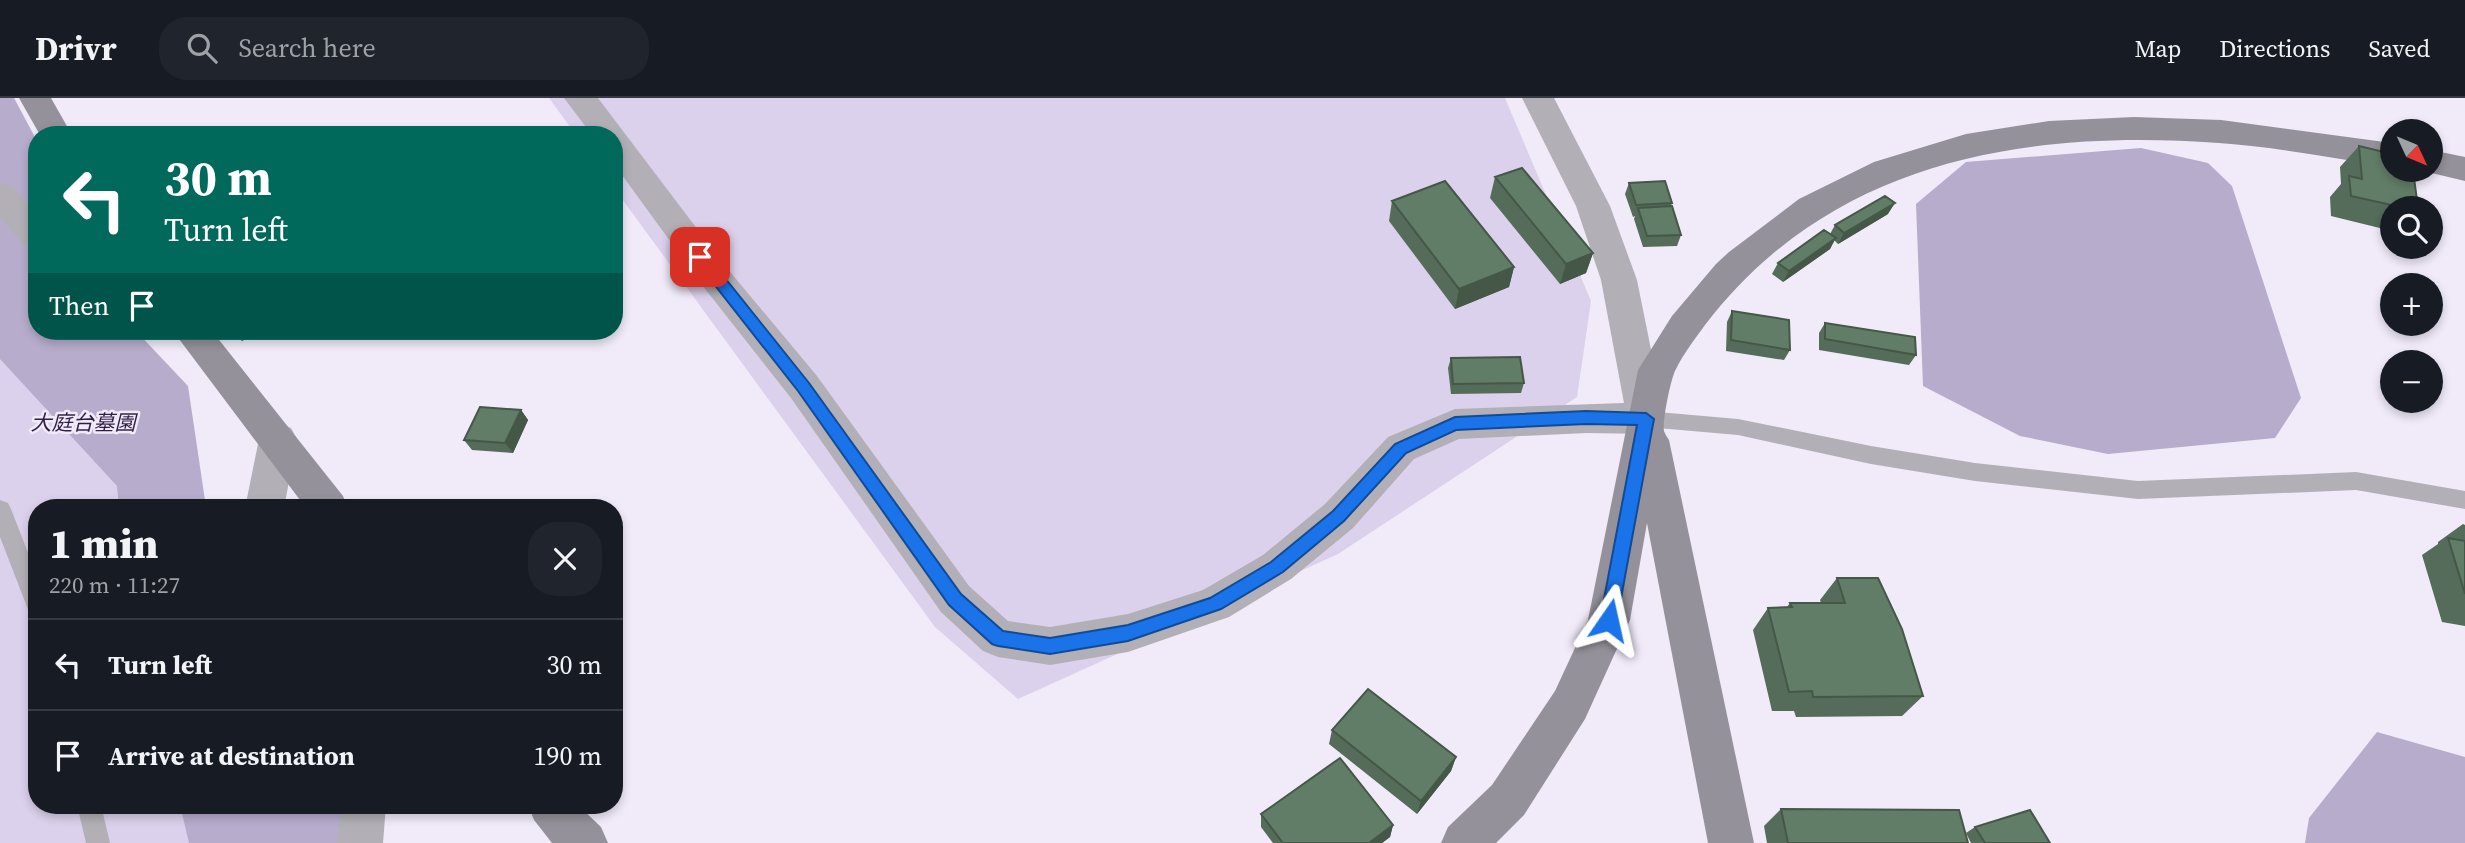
<!DOCTYPE html>
<meta charset="utf-8">
<style>
body{margin:0;font-family:"Source Serif 4","Noto Sans JP",serif;background:#20242c;color:#f1f3f6;height:100vh;display:flex;flex-direction:column;font-size:26px;white-space:nowrap}
*{box-sizing:border-box;margin:0}
p{font-size:23px;color:#9ea1a6}
.icon{flex:none;width:38px;height:38px;fill:none;stroke:currentColor;stroke-width:2;stroke-linecap:round;stroke-linejoin:round}
.map{position:relative;flex:1;overflow:hidden}
.details{position:absolute;left:28px;top:401px;width:595px;height:315px;display:flex;flex-direction:column;background:#171b24;border-radius:28px;box-shadow:0 4px 10px #0003}
.details>*{flex:none}
.banner{position:absolute;left:28px;top:28px;width:595px;height:214px;border-radius:28px;box-shadow:0 4px 10px #0003;background:#00695c;color:#fff;overflow:hidden}
.needle{width:46px;rotate:134deg}
.buttons{position:absolute;left:2380px;top:21px;display:grid;gap:14px}
.buttons a{display:grid;place-items:center;width:63px;height:63px;border-radius:50%;background:#171b24;box-shadow:0 4px 10px #0003;font-size:35px}
.pin{position:absolute;display:grid;place-items:center;width:60px;height:60px;color:#fff;margin:-30px;border-radius:14px;box-shadow:0 4px 10px #0006}
.me{position:absolute;width:77px;margin:-38px;rotate:11deg;stroke-linejoin:round;filter:drop-shadow(0 0 5px #0008)}
.turn{display:flex;align-items:center;gap:24px;height:147px;padding:0 21px;font-size:32px}
.turn .icon{width:91px;height:91px;stroke-width:2.5}
.turn b{display:block;font-size:49px;line-height:60px}
.then{display:flex;align-items:center;height:66px;padding:0 21px;background:#0003;gap:14px;font-size:26px}
.round{display:grid;place-items:center;flex:none;width:74px;height:74px;border-radius:28px;background:#20242c}
.head{display:flex;align-items:center;justify-content:space-between;height:119px;padding:0 21px}
h1{font-size:42px;font-weight:800;line-height:52px}
ul{padding:0;list-style:none}
li{display:flex;align-items:center;gap:21px;height:91px;padding:0 21px;border-top:2px solid #363941}
li div{flex:1}
li b{display:block;font-size:26px}
li em{font-style:normal}
header{display:flex;align-items:center;gap:42px;box-sizing:border-box;height:98px;padding:0 35px;background:#171b24;border-bottom:2px solid #363941}
header strong{font-size:33px}
nav{display:flex;gap:38px;margin-inline-start:auto;font-size:24px}
.search{width:490px;height:63px;background:#20242c;display:flex;align-items:center;gap:18px;box-sizing:border-box;padding:0 24px;border-radius:28px;color:#9ea1a6;font-size:26px}
.map>svg:first-child{display:block}
.green{fill:#dbd1ec}
.forest{fill:#b8accc}
.lines{fill:none;stroke-linecap:round;stroke-linejoin:round}
.lane{fill:#b2b0b6;fill-rule:evenodd}
.street{fill:#b2b0b6;fill-rule:evenodd}
.secondary{fill:#95919a;fill-rule:evenodd}
.wall{fill:#546c59}
.shaded-wall{fill:#455848}
.building{fill:#627d67;stroke:#455848;stroke-width:2}
.route{fill:#1a73e8;stroke:#114b97;stroke-width:2}
.labels{text-anchor:middle;stroke-width:5;stroke-linejoin:round;paint-order:stroke}
.park-label{font-size:21px;font-style:italic;fill:#311e48;stroke:#f0eaf9}
</style>
<header>
<strong>Drivr</strong>
<div class="search"><svg class="icon" aria-label="search" viewBox="0 0 24 24"><circle cx="10" cy="10" r="6"/><path d="M15 15l6 6"/></svg>Search here</div>
<nav><a>Map</a><a>Directions</a><a>Saved</a></nav>
</header>
<div class="map">
<svg width="2465" height="745" viewBox="0 0 2465 745">
<rect width="100%" height="100%" fill="#f0eaf9"/>
<path class="green" d="M549,0H1505L1591,203L1577,299L1338,456L1018,601L935,529L614,90V37H576Z
M0,129L37,233L186,409L37,410V707H248L256,745H0Z"/>
<path class="forest" d="M0,0H14L37,43V233H136L188,288L206,409H119L117,388L0,261Z
M2141,50L2208,65L2232,88L2301,300L2275,340L2108,356L2020,338L1923,288L1916,106L1966,64Z
M2377,634L2465,659V745H2305L2309,720Z
M180,707H345V745H189Z"/>
<g class="lines">
<path class="lane" d="M1646,313L1738,321L1871,348L1975,365L2138,383L2356,374L2465,393V411L2356,392L2138,401L1975,383L1871,366L1738,337L1646,329L1639,327L1636,321L1639,315Z
M0,402L8,405L11,411L37,478V517L29,514L0,439Z
M77,707H101L110,745H86Z"/>
<path class="street" d="M564,0H598L726,169L817,278L969,488L1008,523L1050,529L1128,516L1203,492L1263,457L1325,406L1388,339L1455,311L1624,305L1601,182L1576,108L1522,0H1554L1610,108L1637,182L1665,321L1659,332L1646,336L1586,335L1459,341L1414,361L1353,430L1291,481L1229,519L1128,554L1050,567L998,559L983,553L941,514L791,300L702,187L614,66V37H592Z
M0,85L12,88L37,116V152L25,148L0,119Z
M278,325L291,330L297,341L284,410H245L259,341L265,330Z
M342,707H386L383,745H337Z"/>
<path class="secondary" d="M19,0H51L72,37H40Z
M2134,19L2221,22L2392,45V69C2335,61 2278,49 2219,45C2025,31 1831,62 1705,227C1695,241 1684,255 1676,271C1671,279 1662,324 1664,333C1665,336 1667,339 1669,342L1754,745H1708L1647,425L1630,522L1585,621L1524,717L1496,745H1441L1448,729L1492,687L1555,593L1588,522L1638,272L1672,218L1716,166L1729,154L1799,101L1874,64L1966,36L2049,23Z
M2431,52L2465,59V83L2419,72H2431Z
M173,233H212L343,398L348,410H306Z
M528,707H578L601,729L608,745H552L534,722Z"/>
</g>
<path class="wall" d="M2359,48L2418,110H2392V133L2331,118L2330,99L2341,86L2340,69Z
M1495,79L1593,155L1586,175L1560,186L1490,100Z
M1629,85L1672,105L1671,108L1681,137L1677,148L1643,149L1634,121L1635,118L1633,119L1625,96Z
M1392,103L1514,169L1509,189L1455,211L1389,123Z
M1888,116L1838,146L1834,142L1830,151L1783,184L1772,176L1778,165L1830,136L1835,127Z
M1732,213L1790,252L1784,262L1726,253L1727,224Z
M1825,225L1916,257L1909,267L1819,252V235Z
M1451,260L1524,285L1521,295L1451,296L1448,270Z
M521,312L528,322L513,355L472,352L464,342Z
M2463,426L2465,427V528L2442,524L2422,457L2438,446V444Z
M1837,480L1923,598L1902,618L1796,619L1794,613H1772L1753,532L1768,510L1787,509L1790,505H1821L1820,502Z
M1332,632L1456,659L1451,673L1417,716L1329,646Z
M1781,711L1968,745H1767L1764,728Z
M1261,716L1393,727L1390,739L1382,745H1273L1261,729Z
M1975,729L2050,745H1971L1966,735Z"/>
<path class="shaded-wall" d="M1895,105L1888,116L1838,146L1844,135Z
M1836,140L1830,151L1783,184L1789,173Z
M1593,155L1586,175L1560,186L1566,166Z
M1514,169L1509,189L1455,211L1459,191Z
M231,233H252L254,237L242,243Z
M521,312L528,322L513,355L505,345Z
M1456,659L1451,673L1417,716L1421,703Z
M1393,727L1390,739L1382,745H1369Z"/>
<path class="building" d="M2359,48L2392,56V72H2413L2418,110H2405L2351,98L2349,78L2362,81Z
M1522,70L1593,155L1566,166L1495,79Z
M1445,83L1514,169L1459,191L1392,103Z
M1665,83L1672,105L1636,107L1629,85Z
M1885,98L1895,105L1844,135L1835,127Z
M1672,108L1681,137L1647,138L1638,110Z
M1824,132L1836,140L1789,173L1778,165Z
M1732,213L1789,222L1790,252L1731,242Z
M1825,225L1915,239L1916,257L1825,241Z
M1520,259L1524,285L1453,286L1451,260Z
M480,309L521,312L505,345L464,342Z
M2448,440L2465,443V496Z
M1837,480H1878L1902,531L1923,598L1813,599L1812,593L1789,594L1768,510L1792,509L1790,505H1845Z
M1368,591L1456,659L1421,703L1332,632Z
M1340,660L1393,727L1369,745H1283L1261,716Z
M1781,711L1959,712L1968,745H1788Z
M2030,712L2050,745H1985L1975,729Z"/>
<path class="route" d="M700,153L705,155L809,285L961,496L1003,533L1050,540L1128,527L1210,500L1271,464L1333,413L1395,346L1455,319L1586,313L1646,315L1654,321L1617,522L1615,527L1609,529L1603,527L1600,522L1637,327L1586,326L1456,332L1406,355L1344,423L1283,474L1221,511L1128,543L1050,556L998,548L992,546L949,507L798,293L695,162L693,159Z"/>
<g class="labels">
<g class="park-label">
<text x="83" y="332">大庭台墓園</text>
</g>
</g>
</svg>
<div class="buttons">
<a><svg class="needle" viewBox="-14 -14 28 28"><path d="M0-13l5 13h-10z" fill="#e53935"/><path d="M0 13l5-13h-10z" fill="#9ea1a6"/></svg></a>
<a><svg class="icon" aria-label="search" viewBox="0 0 24 24"><circle cx="10" cy="10" r="6"/><path d="M15 15l6 6"/></svg></a>
<a>+</a>
<a>−</a>
</div>
<div class="pin" style="left:700px;top:159px;background:#d93025"><svg class="icon" aria-label="arrive" viewBox="0 0 24 24"><path d="M6 21V4h12l-3 4 3 4H6"/></svg></div>
<svg class="me" style="left:1609px;top:522px" viewBox="-20 -20 40 40"><path d="M0-17L14 15 0 8-14 15z" fill="#1a73e8" stroke="#fff" stroke-width="4"/></svg>
<div class="banner">
<div class="turn"><svg class="icon" aria-label="left" viewBox="0 0 24 24"><path d="M17 20v-9H6M10 6l-5 5 5 5"/></svg><div><b>30 m</b>Turn left</div></div>
<div class="then">Then<svg class="icon" aria-label="arrive" viewBox="0 0 24 24"><path d="M6 21V4h12l-3 4 3 4H6"/></svg></div>
</div>
<section class="details">
<div class="head"><div><h1>1 min</h1><p>220 m · 11:27</p></div><a class="round"><svg class="icon" aria-label="close" viewBox="0 0 24 24"><path d="M6 6l12 12M18 6L6 18"/></svg></a></div>
<ul>
<li><svg class="icon" aria-label="left" viewBox="0 0 24 24"><path d="M17 20v-9H6M10 6l-5 5 5 5"/></svg><div><b>Turn left</b></div><em>30 m</em></li>
<li><svg class="icon" aria-label="arrive" viewBox="0 0 24 24"><path d="M6 21V4h12l-3 4 3 4H6"/></svg><div><b>Arrive at destination</b></div><em>190 m</em></li>
</ul>
</section>
</div>
